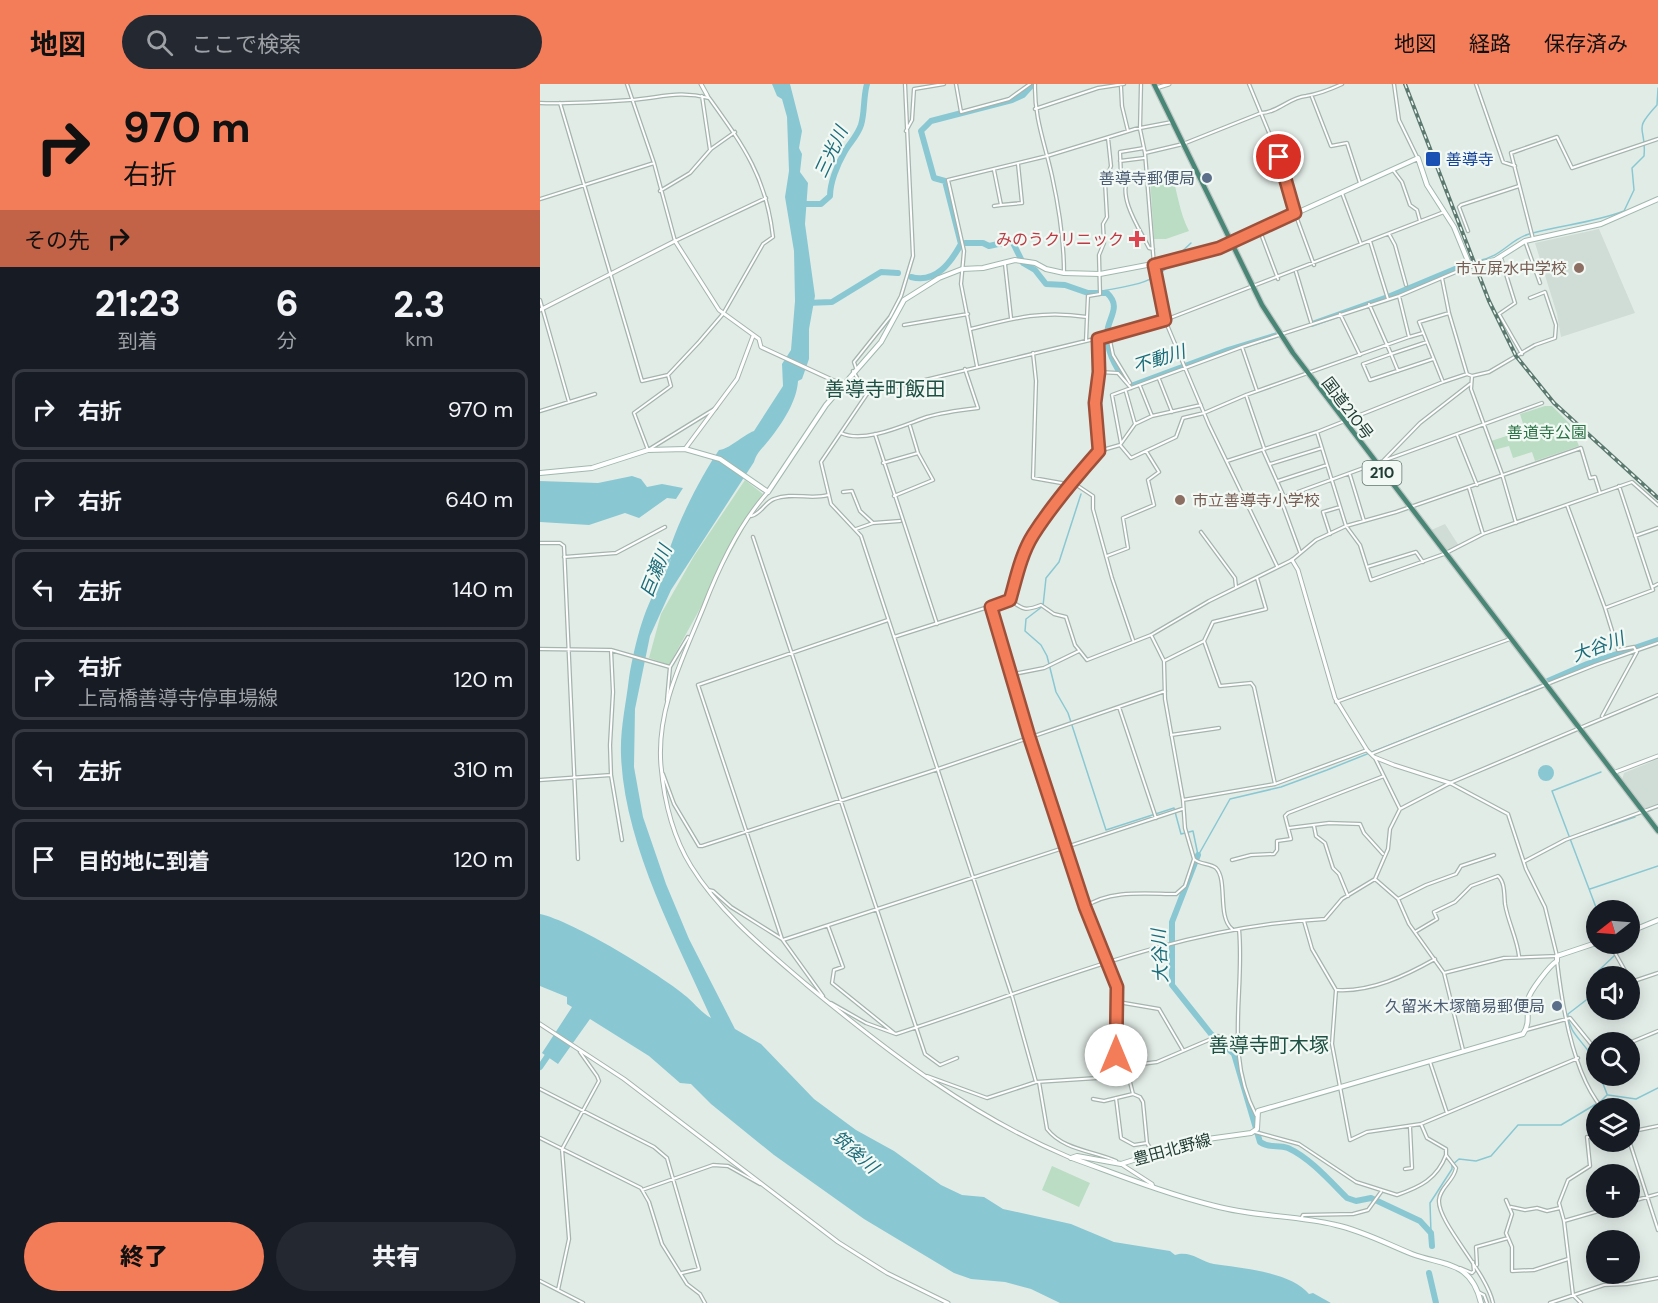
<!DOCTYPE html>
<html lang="ja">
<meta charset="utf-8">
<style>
body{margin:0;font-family:"DM Sans","Noto Sans JP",sans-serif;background:#242831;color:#f1f3f6;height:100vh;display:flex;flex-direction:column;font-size:22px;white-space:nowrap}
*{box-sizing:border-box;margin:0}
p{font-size:20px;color:#9ea1a6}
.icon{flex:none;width:33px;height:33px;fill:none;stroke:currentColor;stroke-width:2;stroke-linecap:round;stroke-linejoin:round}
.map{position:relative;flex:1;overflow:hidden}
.drawer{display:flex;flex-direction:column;background:#171b24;width:540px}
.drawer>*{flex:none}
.top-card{background:#f37c59;color:#111;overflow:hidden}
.needle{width:39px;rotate:253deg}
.fabs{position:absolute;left:1046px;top:816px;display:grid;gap:12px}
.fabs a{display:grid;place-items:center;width:54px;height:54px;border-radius:50%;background:#171b24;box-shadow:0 3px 15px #0003;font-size:30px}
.pin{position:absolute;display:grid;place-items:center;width:51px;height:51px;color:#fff;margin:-26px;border:3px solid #fff;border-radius:50%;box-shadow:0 2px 6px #0007}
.me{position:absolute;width:66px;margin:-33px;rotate:0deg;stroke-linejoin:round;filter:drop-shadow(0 0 4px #0008)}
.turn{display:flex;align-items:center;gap:21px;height:126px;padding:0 24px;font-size:27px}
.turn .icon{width:78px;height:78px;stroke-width:2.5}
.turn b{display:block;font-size:42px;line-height:51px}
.then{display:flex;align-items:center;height:57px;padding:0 24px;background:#0003;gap:12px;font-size:22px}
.eta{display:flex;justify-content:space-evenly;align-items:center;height:102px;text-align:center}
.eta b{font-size:36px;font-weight:800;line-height:42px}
.action{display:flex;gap:12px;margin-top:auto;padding:12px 24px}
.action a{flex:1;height:69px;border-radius:36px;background:#f37c59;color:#111;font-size:24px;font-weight:800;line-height:69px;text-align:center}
.action a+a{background:#242831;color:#f1f3f6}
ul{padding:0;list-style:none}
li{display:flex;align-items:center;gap:18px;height:81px;margin:0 12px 9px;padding:0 12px;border:3px solid #363941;border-radius:12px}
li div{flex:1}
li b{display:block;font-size:22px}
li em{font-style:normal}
header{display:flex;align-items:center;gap:36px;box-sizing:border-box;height:84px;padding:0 30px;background:#f37c59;color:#111}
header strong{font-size:28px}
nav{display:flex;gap:33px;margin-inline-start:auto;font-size:21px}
.search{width:420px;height:54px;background:#242831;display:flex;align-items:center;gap:15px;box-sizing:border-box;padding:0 21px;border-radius:33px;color:#9ea1a6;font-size:22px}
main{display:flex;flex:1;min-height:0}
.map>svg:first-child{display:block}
.built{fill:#d0dcd6}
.green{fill:#baddc3}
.water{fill:#89c8d2}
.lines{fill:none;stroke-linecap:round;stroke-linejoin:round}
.stream{stroke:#89c8d2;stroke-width:1.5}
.river{stroke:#89c8d2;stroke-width:6}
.minor-casing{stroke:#a5b4ae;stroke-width:4.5}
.tertiary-casing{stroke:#a5b4ae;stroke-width:5}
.secondary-casing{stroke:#a0b8af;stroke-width:6}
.trunk-casing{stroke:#c1c9c6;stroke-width:7}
.minor{stroke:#fff;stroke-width:2}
.tertiary{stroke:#fff;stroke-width:3}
.secondary{stroke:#fff;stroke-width:4}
.trunk{stroke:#4a8676;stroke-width:4.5}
.rail-casing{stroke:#5c7970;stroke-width:4}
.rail{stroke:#f2f9f5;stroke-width:1.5;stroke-dasharray:4.5;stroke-linecap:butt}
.route-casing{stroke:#9e513a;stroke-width:15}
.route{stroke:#f37c59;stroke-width:10}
.transit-dot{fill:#1a4fb4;stroke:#f2f9f5;stroke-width:2}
.service-dot{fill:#5c6f8a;stroke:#f2f9f5;stroke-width:2}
.health-dot{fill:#e0444e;stroke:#f2f9f5;stroke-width:2}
.education-dot{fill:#8d6e63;stroke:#f2f9f5;stroke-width:2}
.labels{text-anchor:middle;stroke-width:4.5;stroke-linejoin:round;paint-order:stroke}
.shield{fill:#f2f9f5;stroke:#60756f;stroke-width:1.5}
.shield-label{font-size:15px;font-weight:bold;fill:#223d35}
.transit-label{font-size:16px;fill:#164399;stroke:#f2f9f5;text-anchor:start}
.service-label{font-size:16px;fill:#4e5e75;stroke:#f2f9f5;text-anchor:end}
.health-label{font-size:16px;fill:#be3a42;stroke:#f2f9f5;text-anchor:end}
.education-label{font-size:16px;fill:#785e54;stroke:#f2f9f5;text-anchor:end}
.street-label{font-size:16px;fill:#223d35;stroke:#f2f9f5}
.park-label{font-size:16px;fill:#2c7446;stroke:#f2f9f5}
.water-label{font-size:18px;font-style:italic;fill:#1b6c7a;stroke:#f2f9f5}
.quarter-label{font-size:20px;fill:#1d4f42;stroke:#f2f9f5}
</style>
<header>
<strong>地図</strong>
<div class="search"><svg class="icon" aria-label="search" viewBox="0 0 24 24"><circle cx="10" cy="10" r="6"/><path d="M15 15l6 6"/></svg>ここで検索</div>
<nav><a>地図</a><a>経路</a><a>保存済み</a></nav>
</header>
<main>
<section class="drawer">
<div class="top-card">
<div class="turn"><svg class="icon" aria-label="right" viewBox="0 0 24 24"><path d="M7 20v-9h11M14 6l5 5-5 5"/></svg><div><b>970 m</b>右折</div></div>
<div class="then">その先<svg class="icon" aria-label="right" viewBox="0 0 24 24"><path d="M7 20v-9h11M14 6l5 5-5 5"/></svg></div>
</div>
<div class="eta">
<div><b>21:23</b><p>到着</p></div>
<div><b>6</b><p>分</p></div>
<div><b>2.3</b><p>km</p></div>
</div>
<ul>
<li><svg class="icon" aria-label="right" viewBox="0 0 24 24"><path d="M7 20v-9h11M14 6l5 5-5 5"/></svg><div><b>右折</b></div><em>970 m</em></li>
<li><svg class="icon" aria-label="right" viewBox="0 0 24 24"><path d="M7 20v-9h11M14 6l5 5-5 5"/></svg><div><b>右折</b></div><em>640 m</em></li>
<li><svg class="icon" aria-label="left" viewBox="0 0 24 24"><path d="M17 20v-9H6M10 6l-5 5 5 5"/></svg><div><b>左折</b></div><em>140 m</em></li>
<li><svg class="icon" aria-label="right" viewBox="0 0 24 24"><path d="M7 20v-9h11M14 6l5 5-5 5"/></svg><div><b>右折</b><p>上高橋善導寺停車場線</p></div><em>120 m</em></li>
<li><svg class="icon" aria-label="left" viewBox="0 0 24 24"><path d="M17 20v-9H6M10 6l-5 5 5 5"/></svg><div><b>左折</b></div><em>310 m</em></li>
<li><svg class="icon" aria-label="arrive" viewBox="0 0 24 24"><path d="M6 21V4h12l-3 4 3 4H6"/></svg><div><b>目的地に到着</b></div><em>120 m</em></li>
</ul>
<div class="action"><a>終了</a><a>共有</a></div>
</section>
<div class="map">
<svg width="1118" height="1219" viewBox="0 0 1118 1219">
<rect width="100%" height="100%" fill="#e2ece7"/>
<path class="built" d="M1059,145L1095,229L1021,253L1017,230L995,159Z
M905,440L919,462L907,468L889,447Z
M1118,675V720L1104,725L1082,696L1084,689Z"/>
<path class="green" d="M631,88C638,109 639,128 649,147L626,155H614L610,93Z
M1005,322H1012L1030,340L1039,362L995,377L992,368L973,374L969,362L954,366L951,357L985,346L980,330Z
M205,396L223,410L129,581L109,574L121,530L154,472Z
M512,1082L550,1099L539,1123L502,1106Z"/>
<path class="water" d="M232,0H250L262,47L259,64L262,70L260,88L268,99L265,140L275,212L269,245V275L262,295L258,297C257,317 242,340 229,356C222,365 217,368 214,378L131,506L110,552L95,625L94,683L103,733L126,800L149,855L195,945L221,960L274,1015L316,1046L354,1067L401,1101L422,1111L444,1113L463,1125L531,1140L574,1158L630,1167L635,1171C650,1166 660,1177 674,1180C701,1184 751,1188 769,1210L773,1209L791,1219H520L491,1205L465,1198L431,1195L414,1189L324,1135L234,1071L171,1020L151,1000L140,999L109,972L50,935L18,980L2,969L32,923L27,920V913L0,902V830C33,837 120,890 147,913C155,920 162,929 171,934C136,855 84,760 81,671C80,645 86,620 89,594C94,564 105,515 125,493L127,496L134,480L131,475L124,491C126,459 160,393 179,366C188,366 203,351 214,347L243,302L242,280L251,266L255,217L254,167L245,113L249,87L247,33L242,15L237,12Z
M92,392L101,395L107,403L122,400L143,404L136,415L127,414L99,434L85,429L49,441L0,438V397L58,399Z
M998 689a8 8 0 1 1 16 0a8 8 0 1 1-16 0Z"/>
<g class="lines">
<path class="stream" d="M634,175L651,159
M937,177C962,173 969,156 989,150C1020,141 1053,139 1084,127L1094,106L1092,84L1104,72C1107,41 1091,49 1117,21L1118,4
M562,207C588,202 615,200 631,179
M541,410L519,478L506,494L503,522L486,535L485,547L501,561L507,572L516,608L528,629L566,746L634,724L641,750L653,747L658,771
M1033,754L1095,733
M659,770L690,715L741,703L787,686L1000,601
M1050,805L1118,782
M1057,826L1012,707L1061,688
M1056,981C1049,960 1028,952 1028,930L1054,910V891L1075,871
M1060,992L1067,1010
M1068,1011L1096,1015L1118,1004
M891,1149L890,1119L912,1085V1081L919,1075L936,1077L951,1072L978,1041H1021L1061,1017L1067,1011"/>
<path class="river" d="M259,120H281L290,112C290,99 297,81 304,69C309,59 317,53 321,41C325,28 323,14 327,0
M425,159H443L449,162L472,157L483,179L495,186L506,200L525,201L548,209H567C583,224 566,235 567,252C568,271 578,289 591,302L688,266L737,251
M421,160L405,97L394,94L381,47L391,37L472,16L483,11L493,0
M931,179L932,178
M371,193C396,200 411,178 421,160
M848,213L927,180
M266,219L292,218L341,188L358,189
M772,240L845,214
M123,503L135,473
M1008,597L1047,580L1118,556
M658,771L632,838V901L671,950L694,970L720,1058C730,1065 738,1060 748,1064C770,1074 790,1097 807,1114L816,1117L831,1114L880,1137L891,1149L892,1162
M0,983L11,967
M889,1189L896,1219"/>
<defs>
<path id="minor" d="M87,0L114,79L135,157L226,114
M416,0L421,28L469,15L490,0
M495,0C494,33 505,60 512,92C519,124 524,156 524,189
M601,0L600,45L605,69L614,181L625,236L669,341L737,482
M709,0L739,73L755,129L774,181
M854,0L859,36L877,73
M936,0L963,78L975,82
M581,3L582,22L588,47
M162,12L170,66
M772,13L791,62L807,59L820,99
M0,19C30,20 60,18 90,16C120,14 138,6 169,14
M20,19L102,297L128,291L159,258L183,230L223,160L233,153C226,91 202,60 167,11
M495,25L558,4L584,0
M366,47L372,36L374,5L404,0
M604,64L580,68L581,92L607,90
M605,69L643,60L721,29C737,29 750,13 766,12C779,10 789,6 802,0
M580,77L604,74
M454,86L461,121L482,119L478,80
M853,86L862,98L870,121L877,126L880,137
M588,93C578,114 599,144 609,164L613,165
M120,107L150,89L171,65L195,48
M802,109L821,160
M0,115L114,79
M454,122L461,121
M720,147L738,195
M928,147L919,123L921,121L979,102
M849,150L855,161L866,201
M993,155L971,69L1017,53L1032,84L1118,55
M830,157L848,215
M985,157L1000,199
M961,174L975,219L959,230L982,270
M465,180L471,234
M756,188L771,238
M902,194L909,229L927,290
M859,212L869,253L883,249
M0,216L29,318
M829,220L851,270L823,280L830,296L893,275
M800,230L820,271
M547,233L548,212L560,210L559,171L564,159L563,140L567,133L565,98L571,82L568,54
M364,241L428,230
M431,245C474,234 503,226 547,233L546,257
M569,252L573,271L590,299
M558,255L559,288L555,319L559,367
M702,263L717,307
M493,269L496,297L493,394L527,400L532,398L553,412V425L572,494L593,556
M437,282L421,200L424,167L408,96L507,72L595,45L632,38
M316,284L314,278L350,233L361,212L373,172L365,0
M313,287L327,310
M858,287L851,270L887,258
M559,288L578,289L591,304
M128,291L131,302L94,329L108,366L176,324
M932,292L931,305L962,390L976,439
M619,295L632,328
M903,298L879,238L909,229
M600,302L612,332
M586,308L595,340
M706,311L724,364
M0,327L55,310
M777,348L806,442L820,461L831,496L904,470L943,450L1092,398L1118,421
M301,349C324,360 364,341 387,333C403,328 421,326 438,324L425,285
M335,350L397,540
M917,351L937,401
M581,359L572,311L702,263L859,212L930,182
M580,361L591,374L636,353L643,334L664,329L706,311L869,253
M723,366L744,413L1002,319
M687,377L777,348L903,298L927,290L932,292L949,288L995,261L1015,254L1016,241L1005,208L990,214
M843,377L880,339L930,300
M343,379L378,369
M730,380L782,364
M810,391L824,437
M738,397L787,381
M1079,402L1113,506L1065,524L1078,566L1094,563L1096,567
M929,404L943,450
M303,408L312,407L320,427L333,439L360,437
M354,412L393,396L378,369L370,342
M744,413L741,416L760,468
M1027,421L1065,524
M211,432C221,430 225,418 234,415C252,408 271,416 288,411
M316,445L333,439
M661,448L695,494L696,503
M790,450L783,428L800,423
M1095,452L1118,444
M213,453L385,970L400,981L417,974
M0,459H20L24,462L38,775
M567,472L588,464L583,434L614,421L608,396L619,388L606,367
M24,473L76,469L125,443
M827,483L876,468L883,478
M1112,503L1118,500
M470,516C483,526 486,527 501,521L514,530L526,533L535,561L547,576L611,551L669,517L752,476L776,456L806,442L856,428L1041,364L1050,394L1055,393L1060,409
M470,516L478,486L493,451L549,377L559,367L580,361L595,340L612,332L661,321
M451,523L489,652L545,823L577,903L576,967L586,982L593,1010L600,1013L603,1018L607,1059L613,1069
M354,553L470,516
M664,557L680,602L711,599L714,603L735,700
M0,565L71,566L130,583
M71,566L73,608L70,661L71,691L82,756
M624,577L664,557L673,538L726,525L717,494
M469,591L504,584L539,567
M127,616L130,583L148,553
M796,618L970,555
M579,623L616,734
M1062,632L1097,568
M631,651L679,644
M831,670L1055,581L1118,559
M835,674L860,725
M123,690L134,720L159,762H162L398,685L625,607
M0,696L71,691
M643,716L735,700L827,666
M774,742L776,752L785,759L793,784L799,790L808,812
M749,744L789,739L820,740L824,749L843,770
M654,775C660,781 670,779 676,784C688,796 677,833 692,845
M692,776L711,771L734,770L737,766V757L751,755L745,732L748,729L844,692
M985,777L1025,756L1118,722
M835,795L858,815L869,840L904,889L923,966
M168,806L173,807L191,823L242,855
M858,815L886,801L916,790L921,782L954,771
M545,823C570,805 608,810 636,810L645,802L654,775L645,744L643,716L625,615L624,577L611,551
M764,837L772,865L796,906L792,960L810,1056L827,1048L881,1040L1038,974
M288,842L303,883L294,886L292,899L354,949
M699,845C705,909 684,970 716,1031
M875,848L897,835L894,828L915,818L931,802L958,792C965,798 964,810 965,820C968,838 977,854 979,872
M243,856L642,725
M1070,860L1088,892
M1017,877C1022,921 1033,990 1062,1024
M904,889L964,874L1017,872L1005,823L986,785L968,730L910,699
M1089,894L1091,898L1118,889
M797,906C831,908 865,892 895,875
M283,912L242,855L158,601L348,536
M578,918L619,925L643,966
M291,919L326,939L356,950C496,905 636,842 785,835L802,815L835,795L848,765L850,745L860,725L910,699L1118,611
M986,946L1030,934L1056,966
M1089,959L1118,947
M890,978L907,1029
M586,982L617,978L678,952L697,968
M387,992L447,1014L496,998L588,992
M496,998L472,912L321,452L291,420L281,378L327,310L612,241L904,128
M499,998L507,1045C523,1066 554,1067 576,1077
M0,1005L114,1063L127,1074L159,1185L142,1189
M576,1014L581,1054L594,1061L607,1059
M553,1015L564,1017L593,1010
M881,1040L887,1054L906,1065V1071L916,1084C914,1097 900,1103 899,1116C897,1138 946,1187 953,1219
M715,1048L759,1060L816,1098L857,1111C880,1103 897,1095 906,1071
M1089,1048L1118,1042
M0,1054L101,1104L109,1118L122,1160L147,1200L160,1210L165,1219
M1089,1056L1118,1146
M865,1085L872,1084L870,1043
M102,1106L173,1081L188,1082L220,1100
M966,1116L972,1130L966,1149L972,1163V1187L994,1186L1028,1175
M1089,1118L1118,1110
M971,1123L985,1126L997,1124L1007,1127L1020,1124
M761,1135L763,1131L813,1130L828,1126L841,1108
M1024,1137L1069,1124
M937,1181L936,1163L968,1154
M920,1184L932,1189L934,1187L933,1178
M0,1197L43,1219
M18,1206L29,1155L22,1065L59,997L57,992L40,968
M938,1208L944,1211L947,1219
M1010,1219L1064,1201L1087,1200L1118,1194
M1041,1219L1033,1211L1024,1137L1019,1119L1028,1096L1050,1082L1047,1053H1056"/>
<path id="tertiary" d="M161,0L167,11
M616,4L629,0
M0,226L135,157L179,226L219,255L221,263L301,300
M145,365L197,295L213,252
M228,408C199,440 179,483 164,522C143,574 116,625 121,682C124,715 133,753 151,782C180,829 225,865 267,901C349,969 433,1033 531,1074
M752,476L758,486L795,614L827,666L834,673L854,681L910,699
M1073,689L1118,672
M0,940L84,995L298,1158L347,1189L408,1219
M581,1080L612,1100L613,1103"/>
<path id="secondary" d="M0,389L52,384L108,366L145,365L180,375L228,408L286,321L341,258L364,216L399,194L422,185L443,184L475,176L495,179L506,185L524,189L560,190L654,172L679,164L878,74L887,101L914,143L930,182L955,176L985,157L1061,140L1118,115
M1089,848L1118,836
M531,1074L537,1072L581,1080L653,1057L711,1049L717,1045L718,1027L983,950C991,939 986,928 988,916C989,908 1010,881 1017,877V872L1056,859
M532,1074C579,1091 626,1110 675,1122C715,1133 756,1131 796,1141C823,1147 847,1160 872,1170C904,1182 931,1176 941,1219"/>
<path id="trunk" d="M614,0L722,221L753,269L1118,747"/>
</defs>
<use href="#minor" class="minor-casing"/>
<use href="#tertiary" class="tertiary-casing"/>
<use href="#secondary" class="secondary-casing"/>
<use href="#trunk" class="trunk-casing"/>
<use href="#minor" class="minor"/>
<use href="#tertiary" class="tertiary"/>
<use href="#secondary" class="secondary"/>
<use href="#trunk" class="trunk"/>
<defs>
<path id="rail" d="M865,0L949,217L976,272L1014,319L1118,414"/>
</defs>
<use href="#rail" class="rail-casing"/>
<use href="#rail" class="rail"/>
</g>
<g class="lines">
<defs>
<path id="route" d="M576,971L577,903L545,823L489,652L451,523L470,516C476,495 481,470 493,451C512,421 536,393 559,367L555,319L559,288L558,255L625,236L614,181L679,164L755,129L739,73"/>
</defs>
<use href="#route" class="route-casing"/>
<use href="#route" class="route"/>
</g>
<rect class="transit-dot" x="885" y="67" width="16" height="16" rx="3"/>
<g class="service-dot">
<circle cx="667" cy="94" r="6"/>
<circle cx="1017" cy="922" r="6"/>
</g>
<path class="health-dot" d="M594 146h6v6h6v6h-6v6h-6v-6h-6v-6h6z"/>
<g class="education-dot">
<circle cx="1039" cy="184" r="6"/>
<circle cx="640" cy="416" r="6"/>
</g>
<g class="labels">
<rect class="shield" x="822.5" y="377" width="39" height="24" rx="4.5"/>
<g class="shield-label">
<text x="842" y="394">210</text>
</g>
<g class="transit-label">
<text x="906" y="81">善導寺</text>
</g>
<g class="service-label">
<text x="655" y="100">善導寺郵便局</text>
<text x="1005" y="928">久留米木塚簡易郵便局</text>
</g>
<g class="health-label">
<text x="584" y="161">みのうクリニック</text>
</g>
<g class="education-label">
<text x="1027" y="190">市立屏水中学校</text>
<text x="652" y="422" text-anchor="start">市立善導寺小学校</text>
</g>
<g class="street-label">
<text transform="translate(808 324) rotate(53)" y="6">国道210号</text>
<text transform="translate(632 1065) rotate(-15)" y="6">豊田北野線</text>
</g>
<g class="park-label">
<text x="1007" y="354">善道寺公園</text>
</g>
<g class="water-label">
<text transform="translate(291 68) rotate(-65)" y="6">三光川</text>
<text transform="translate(619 275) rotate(-17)" y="6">不動川</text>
<text transform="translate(116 487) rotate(-68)" y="6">巨瀬川</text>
<text transform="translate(1058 563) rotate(-20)" y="6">大谷川</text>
<text transform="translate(620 872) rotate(-93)" y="6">大谷川</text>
<text transform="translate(315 1068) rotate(41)" y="6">筑後川</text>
</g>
<g class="quarter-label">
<text x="345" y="312">善導寺町飯田</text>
<text x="729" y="968">善導寺町木塚</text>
</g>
</g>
</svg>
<div class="fabs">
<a><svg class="needle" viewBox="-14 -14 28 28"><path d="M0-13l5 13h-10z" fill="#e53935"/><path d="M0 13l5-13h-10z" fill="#9ea1a6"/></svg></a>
<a><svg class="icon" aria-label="sound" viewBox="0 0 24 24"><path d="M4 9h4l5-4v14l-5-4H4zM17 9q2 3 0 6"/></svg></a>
<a><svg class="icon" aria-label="search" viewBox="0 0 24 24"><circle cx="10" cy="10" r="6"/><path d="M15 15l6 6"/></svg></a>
<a><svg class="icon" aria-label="layers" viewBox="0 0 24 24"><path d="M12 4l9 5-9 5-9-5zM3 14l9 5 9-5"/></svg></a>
<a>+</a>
<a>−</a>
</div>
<div class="pin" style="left:739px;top:73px;background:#d93025"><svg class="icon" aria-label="arrive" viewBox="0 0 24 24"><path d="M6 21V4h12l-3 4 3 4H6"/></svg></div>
<svg class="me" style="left:576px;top:971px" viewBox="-20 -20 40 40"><circle r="19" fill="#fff"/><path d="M0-13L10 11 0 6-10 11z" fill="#f37c59"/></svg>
</div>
</main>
